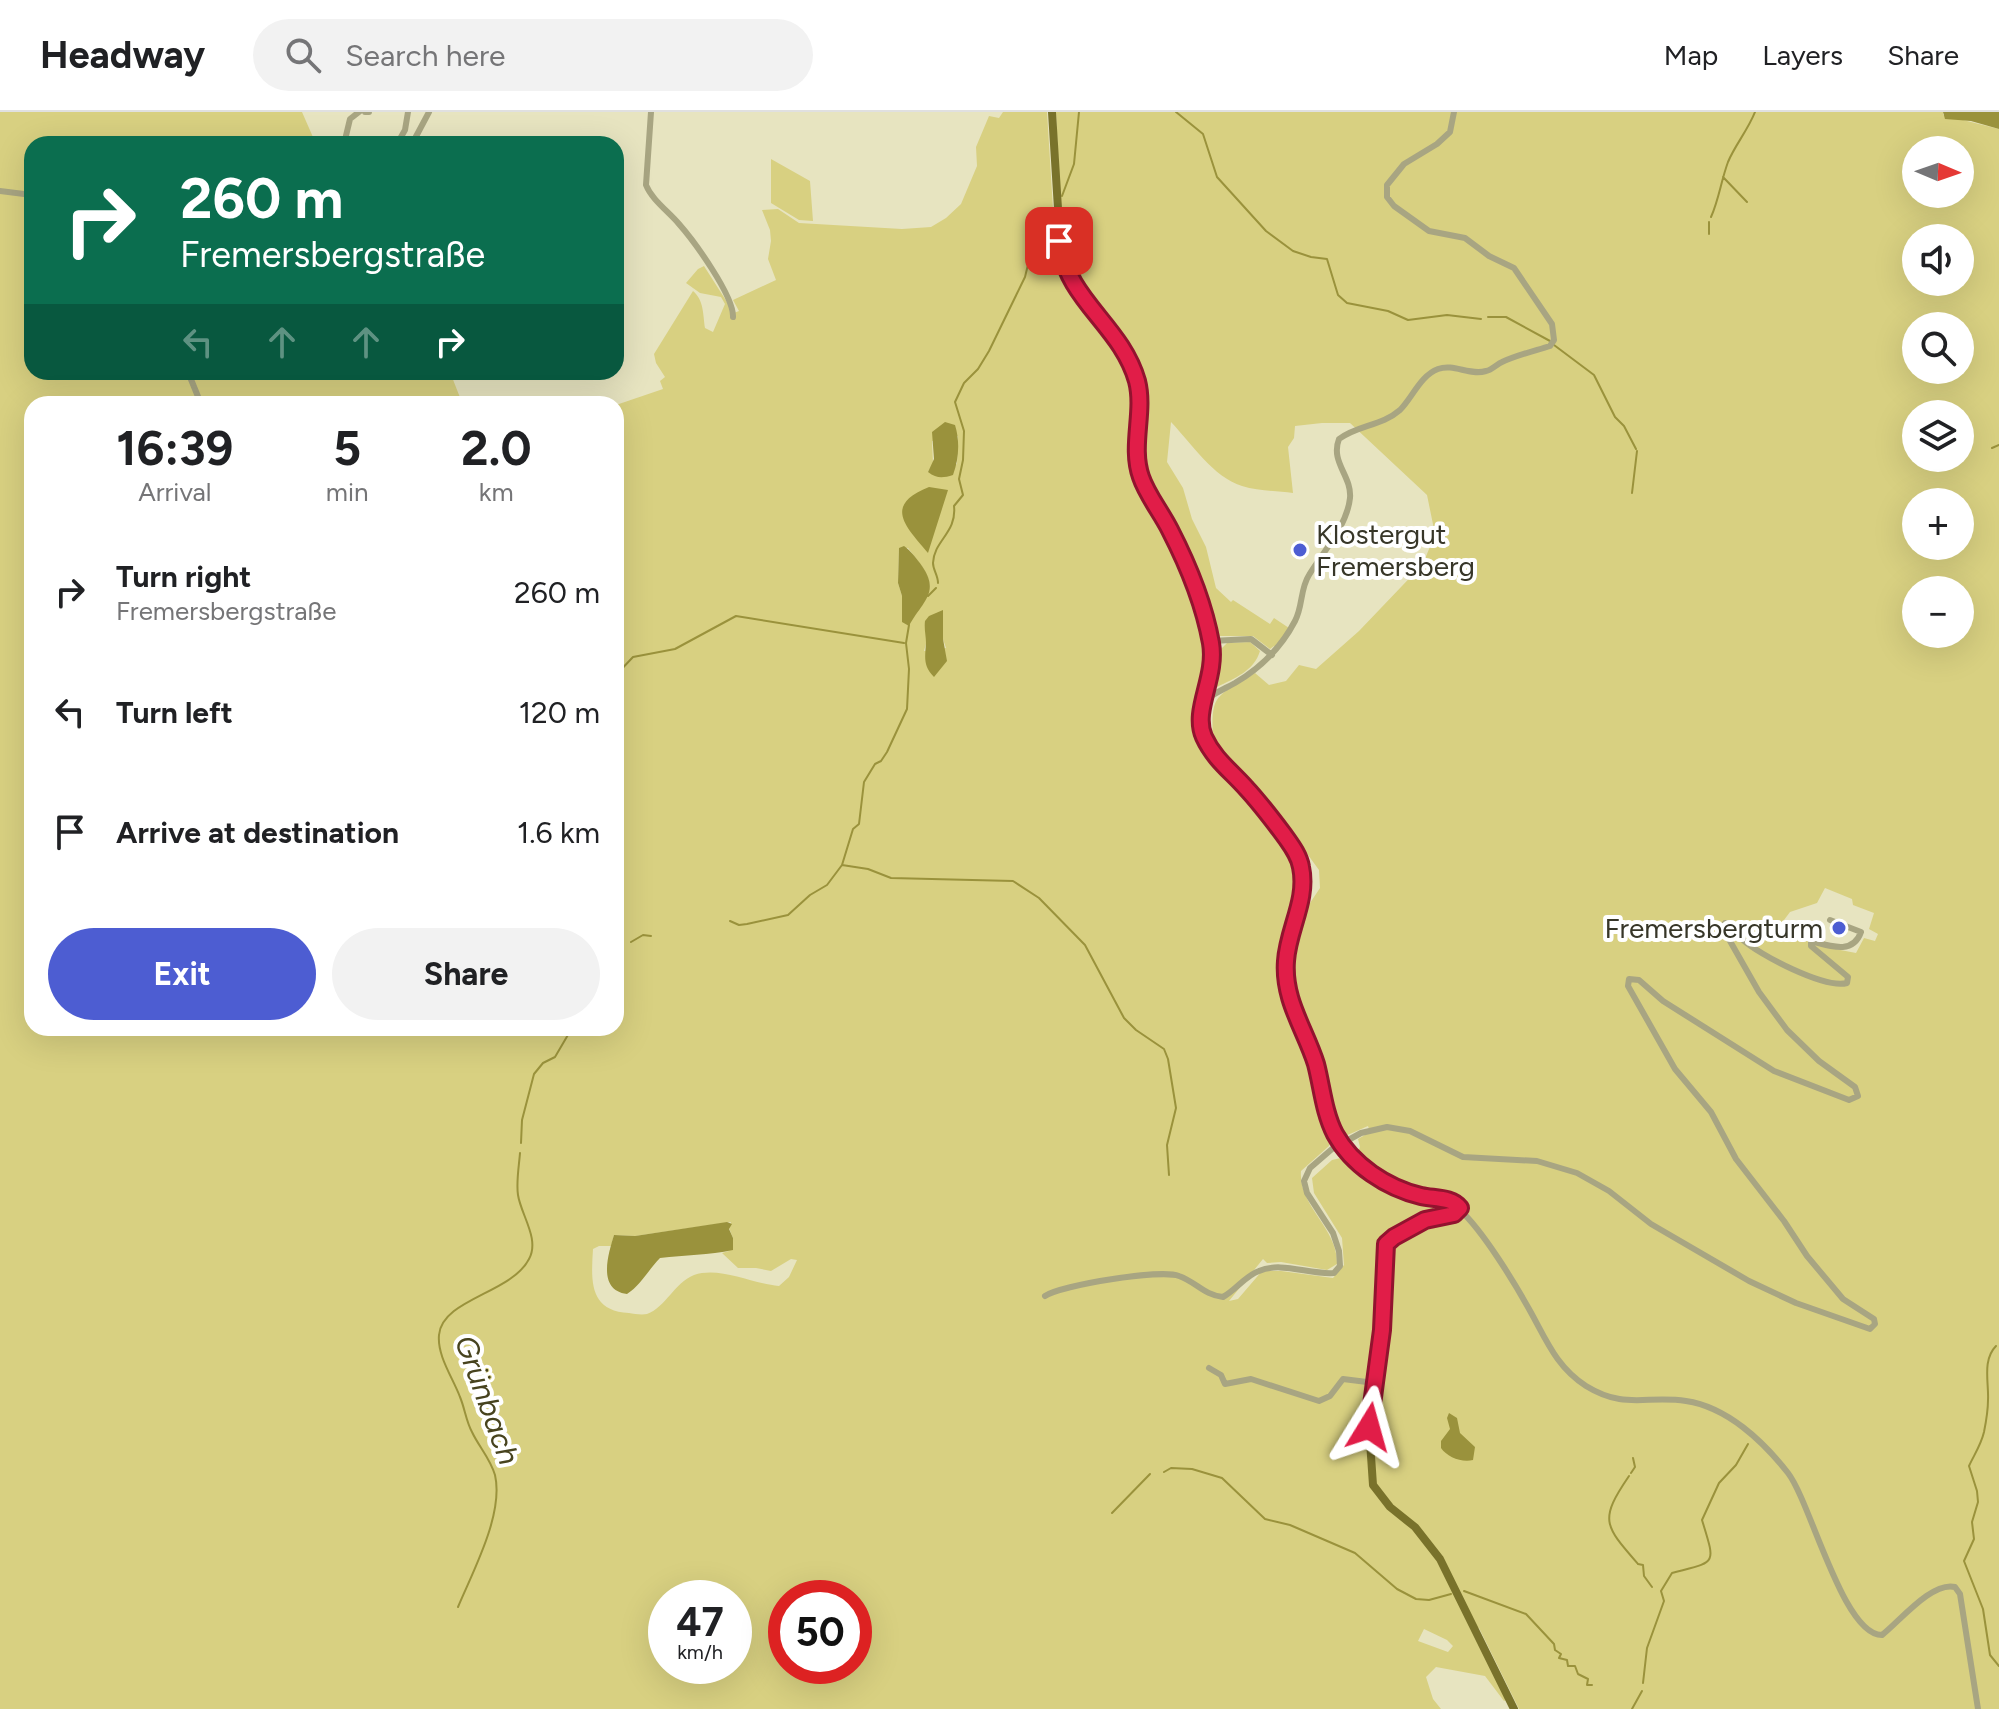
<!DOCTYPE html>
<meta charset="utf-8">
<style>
body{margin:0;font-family:Figtree,sans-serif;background:#f2f2f2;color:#202124;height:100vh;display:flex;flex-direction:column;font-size:30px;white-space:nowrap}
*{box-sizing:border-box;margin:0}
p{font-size:26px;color:#757577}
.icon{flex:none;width:44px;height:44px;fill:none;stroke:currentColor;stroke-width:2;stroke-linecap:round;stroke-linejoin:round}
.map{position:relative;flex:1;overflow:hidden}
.sheet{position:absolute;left:24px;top:284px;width:600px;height:640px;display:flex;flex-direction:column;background:#fff;border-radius:24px;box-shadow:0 8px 32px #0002}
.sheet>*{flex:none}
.banner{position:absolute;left:24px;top:24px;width:600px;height:244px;border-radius:24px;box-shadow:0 8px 32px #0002;background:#0b6e4f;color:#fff;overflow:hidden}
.needle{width:52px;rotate:92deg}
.buttons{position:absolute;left:1902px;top:24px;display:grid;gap:16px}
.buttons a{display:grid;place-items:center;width:72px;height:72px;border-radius:50%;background:#fff;box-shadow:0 8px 32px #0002;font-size:40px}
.speed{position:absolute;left:648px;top:1468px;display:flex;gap:16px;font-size:40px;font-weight:700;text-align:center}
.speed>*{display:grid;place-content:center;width:104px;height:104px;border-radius:50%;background:#fff;box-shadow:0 8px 32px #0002;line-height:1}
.speed small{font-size:20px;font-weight:400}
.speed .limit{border:12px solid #d22;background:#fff;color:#111}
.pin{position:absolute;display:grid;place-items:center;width:68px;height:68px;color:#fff;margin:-34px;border-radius:16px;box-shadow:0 4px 12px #0006}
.me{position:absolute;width:88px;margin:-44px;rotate:8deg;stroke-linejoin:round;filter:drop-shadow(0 0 6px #0008)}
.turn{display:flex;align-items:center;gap:28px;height:168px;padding:0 24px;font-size:36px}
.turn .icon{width:104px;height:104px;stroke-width:2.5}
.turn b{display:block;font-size:56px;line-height:68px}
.lanes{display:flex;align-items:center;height:76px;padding:0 24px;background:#0003;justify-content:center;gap:40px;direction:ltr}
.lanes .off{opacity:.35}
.eta{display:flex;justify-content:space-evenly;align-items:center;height:136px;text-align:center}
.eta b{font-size:48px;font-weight:700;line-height:56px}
.cta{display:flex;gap:16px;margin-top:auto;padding:16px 24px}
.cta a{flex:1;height:92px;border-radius:48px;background:#4d5dd2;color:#fff;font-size:32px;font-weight:700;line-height:92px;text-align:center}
.cta a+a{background:#f2f2f2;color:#202124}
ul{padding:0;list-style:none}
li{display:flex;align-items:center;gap:24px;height:120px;padding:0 24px}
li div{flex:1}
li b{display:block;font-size:30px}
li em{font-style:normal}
header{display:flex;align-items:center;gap:48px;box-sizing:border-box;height:112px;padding:0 40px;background:#fff;border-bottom:2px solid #e0e0e0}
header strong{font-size:38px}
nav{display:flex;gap:44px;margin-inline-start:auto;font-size:28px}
.search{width:560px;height:72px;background:#f2f2f2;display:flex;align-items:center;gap:20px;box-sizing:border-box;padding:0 28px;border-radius:44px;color:#757577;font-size:30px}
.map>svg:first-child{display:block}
.green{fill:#d8d081;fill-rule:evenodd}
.water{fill:#9a923c}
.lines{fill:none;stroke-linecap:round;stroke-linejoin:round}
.stream{stroke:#9a923c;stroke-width:2}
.minor{stroke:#a8a582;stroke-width:6}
.major{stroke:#79722b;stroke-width:8}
.route-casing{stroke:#92132f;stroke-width:20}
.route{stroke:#e11d48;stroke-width:14}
.poi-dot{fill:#4d5dd2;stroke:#fff;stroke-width:3}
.labels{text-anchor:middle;stroke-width:8;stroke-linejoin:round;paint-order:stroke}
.poi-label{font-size:28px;fill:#373628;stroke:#fff;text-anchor:start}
.water-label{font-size:30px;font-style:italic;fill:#47431e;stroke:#fff}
</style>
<header>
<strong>Headway</strong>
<div class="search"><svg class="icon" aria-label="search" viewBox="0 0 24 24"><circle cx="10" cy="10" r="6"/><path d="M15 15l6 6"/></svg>Search here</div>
<nav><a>Map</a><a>Layers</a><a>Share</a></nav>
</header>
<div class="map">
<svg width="1999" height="1597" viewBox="0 0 1999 1597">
<rect width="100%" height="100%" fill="#e7e4c0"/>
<path class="green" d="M0,0H302L316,32H32V260H450L461,288L476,291L32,292V916H616V293L663,277L660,269L665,265L656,251L654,242L693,179C704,188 703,203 705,216L713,220L725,192L721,185L700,181L686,171L698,157L704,154L734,201L739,199L733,188L776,168L768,147L771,129L770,118L762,98L778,97L799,111L902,117L931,115L946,106L961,92L977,54L976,35L989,4L999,6L1003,0H1047L1054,113L1062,155L1071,177L1120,234L1130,255L1135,277L1134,345L1184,456L1208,533L1204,571L1192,601L1198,628L1219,656L1251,687L1289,739L1295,763L1292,793L1281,841L1279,878L1288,905L1310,949L1331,1026L1329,1034L1301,1059C1298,1094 1338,1116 1337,1152L1327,1158L1281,1150L1267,1151L1263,1147L1229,1189L1238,1187L1262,1159H1281L1333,1166L1344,1153L1342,1126L1314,1081L1312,1066L1332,1048L1345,1045L1378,1072L1438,1093L1439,1091L1454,1095L1453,1100L1418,1106L1386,1122L1379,1137V1199L1372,1258L1379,1261L1390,1134C1408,1112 1438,1108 1464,1106L1467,1094L1460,1084L1413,1077L1388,1066L1358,1040L1360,1035L1358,1027L1370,1020L1368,1014L1343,1025L1341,1022L1323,952L1296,881L1293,842L1302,803L1320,776L1319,758L1267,687L1213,632C1211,581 1213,587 1255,561L1269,573L1286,569L1299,553L1316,557L1359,519L1423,452L1435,422L1427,383L1350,311H1322L1295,314L1294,326L1288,335L1293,381C1277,379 1258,379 1242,374C1213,365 1191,331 1171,310L1167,350L1183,376L1192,407L1206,435L1216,476L1231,490L1233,488L1270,512L1274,506L1289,516L1276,536L1274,534L1270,537L1253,524H1219L1214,520L1202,469L1144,362C1137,329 1150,295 1139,263C1127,227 1062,181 1069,142C1072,128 1080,114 1085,101L1078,112L1063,109L1061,105L1056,0H1943V3L1999,17V1597H1519L1479,1516L1469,1514L1509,1586L1504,1589L1485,1564L1436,1555L1426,1565L1433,1587L1441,1597H0ZM1916,38H1960V82H1916ZM1916,126H1960V170H1916ZM1916,214H1960V258H1916ZM1916,302H1960V346H1916ZM958,324L957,352L928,360L933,351L932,329ZM1916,390H1960V434H1916ZM899,436H908C939,475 934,474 908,513L902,509V484L898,471ZM1916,478H1960V522H1916ZM943,499V527L946,536L924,539L927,528ZM1825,776L1852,787L1853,793L1874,801L1869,817L1878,822L1875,829L1864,826L1856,841L1830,836L1824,828L1825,821L1819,820L1808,827L1784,808L1790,800L1817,791ZM731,1110L729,1116L733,1126L729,1139L722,1141L738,1156H756L771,1159L791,1147L797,1148L789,1165L779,1174C753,1172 720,1154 694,1163C674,1171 666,1195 647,1202C642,1203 634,1202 629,1201C589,1199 591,1169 593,1137L599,1134H611L614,1123L635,1124ZM666,1486H734V1554H666ZM786,1486H854V1554H786ZM1424,1517L1447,1528L1453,1534L1448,1540L1418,1529Z
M771,47L810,69L813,109L799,108L771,91Z
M1250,530L1260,539C1254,559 1235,566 1217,575H1213L1219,550L1218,540L1227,531Z"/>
<path class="water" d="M1943,0H1999V17L1971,9L1945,7Z
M945,310L955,313C960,329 959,347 953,363C943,366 937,367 928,360L934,347L932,320Z
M929,375L948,378L928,441C904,413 884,393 929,375Z
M904,434C911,439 917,447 922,454C941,481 921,491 909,514L902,510V484L898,471L899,436Z
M943,498V527L947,549L934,565C923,554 925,546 926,531C926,524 924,517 925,509L929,504Z
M727,1110L732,1112L729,1117L733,1126V1138C709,1143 685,1143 660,1146C649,1157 641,1173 627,1182C597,1178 608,1143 614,1123L635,1124Z
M1449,1301L1457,1306L1460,1321L1475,1335L1473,1348C1462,1351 1447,1345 1441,1336V1329L1450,1317L1447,1306Z"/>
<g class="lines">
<path class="stream" d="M1176,0L1203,22L1217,65L1266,119L1293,139L1311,145L1327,147L1338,183L1347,191L1388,199L1408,208L1447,203L1481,207
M1723,65L1747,90
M1062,84L1074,52L1079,0
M1711,105C1719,87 1721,69 1728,50C1735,33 1748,18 1755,0
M1709,122V110
M1488,205H1506L1550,229
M1554,233L1594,263L1615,305L1624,314L1636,337
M1992,336L1999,333
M1632,381L1637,339
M938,471C938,463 933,458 933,451C934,428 957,421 954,394L963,383L959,367L963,348L964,319L955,290L964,271L978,257L989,239L1025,165L1033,132L1051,102
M928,484L936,476
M616,563L633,545L675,537L736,504L904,531
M842,753L868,757L891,766L1013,769L1039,786L1085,833L1124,906L1136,918L1164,937L1168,947L1176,996L1167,1033L1169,1063
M730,809L739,813L747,812L788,803L810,783L827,773L842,753L853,717L859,712L864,670L875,652L881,649L887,640L907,597L909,557L906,531L909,513
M631,830L643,823L651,824
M521,1031L522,1008L534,962L543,951L555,945L572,916
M1996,1234C1982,1248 1989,1271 1988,1288C1988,1299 1986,1310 1984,1320C1981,1333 1974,1343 1969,1354L1977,1379L1978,1390L1972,1410L1974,1427L1964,1449L1983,1497L1990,1543L1999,1554
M1164,1360L1171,1356L1192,1357L1222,1366L1265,1407L1290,1413L1355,1441L1397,1477L1416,1487L1429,1488L1451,1482
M1631,1361L1635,1355L1633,1346
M1629,1364C1599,1408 1604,1413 1638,1452L1643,1453L1644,1464L1652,1475
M1112,1401L1150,1362
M1464,1479L1526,1502L1554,1532L1555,1538L1561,1542L1559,1546L1567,1548L1568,1554H1575L1578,1562L1588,1567L1587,1573H1592
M458,1495C473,1459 504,1402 495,1363C490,1346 479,1335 472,1320C466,1309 465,1297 460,1285C453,1266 437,1244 439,1223C442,1187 512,1181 529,1147C540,1127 521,1103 518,1083C516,1070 519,1054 520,1041
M1643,1571L1647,1536L1664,1489L1661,1479L1672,1461C1717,1449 1716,1454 1702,1408L1719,1371L1736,1353L1748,1332
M1632,1597L1642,1579"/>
<path class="minor" d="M365,0H369
M651,0L646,73C652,88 668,99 679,112C694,129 734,184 733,205
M344,32L350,7L359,0
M397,32L405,18L408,0
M412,32L429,0
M0,79L32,83
M188,260L201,292
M1211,529L1251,527L1272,543
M1204,586H1208C1217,580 1226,576 1235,571C1262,555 1281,536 1295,509C1303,494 1300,477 1309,463C1323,440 1347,414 1350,386C1352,364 1330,350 1339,327C1357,313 1382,314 1400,298C1412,286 1421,263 1438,257C1454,251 1469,264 1486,259C1492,258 1497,252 1502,250C1517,243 1534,239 1550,234L1554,228L1552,212L1514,156L1489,144L1465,126L1429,119L1394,94L1387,85V73L1404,52L1437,32L1450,20L1454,0
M1811,829C1830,834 1853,843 1861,820L1830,808
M1460,1098C1483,1119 1514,1170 1529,1197C1546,1227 1556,1255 1586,1274C1625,1298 1646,1283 1686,1289C1727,1295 1763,1329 1788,1361C1811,1391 1843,1523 1882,1523C1899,1510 1932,1469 1955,1475L1960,1482L1978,1597
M1045,1184C1061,1173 1161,1157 1179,1164C1196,1170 1204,1183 1223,1185C1236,1178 1245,1164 1259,1159C1281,1149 1310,1163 1334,1161L1340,1154L1339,1139L1333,1121L1307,1081L1304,1069L1310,1056L1332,1037L1361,1021L1387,1015L1410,1019L1463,1045L1537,1049L1577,1061L1609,1079L1651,1112L1749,1169L1796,1191L1870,1217L1875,1212L1874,1207L1843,1187L1807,1144L1784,1109L1736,1047L1711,1000L1675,957L1628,874L1629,867L1639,868L1663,889L1774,959L1849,988L1858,984L1855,975L1819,949L1787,918L1759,880L1722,815L1725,811L1730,812C1734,817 1738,822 1742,827C1759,843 1825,877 1847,871L1848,865L1811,834V829
M1209,1256L1221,1263L1225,1272L1251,1267L1319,1289L1330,1284L1343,1267L1375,1271"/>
<path class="major" d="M1052,0L1061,145L1081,185L1123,234L1133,254L1139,276L1137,343L1140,365L1188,456L1211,529L1212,555L1201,600V617L1213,643L1268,703L1300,749L1303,768L1302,782L1289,827L1286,870L1297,910L1311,939L1332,1015L1341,1032L1369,1060L1395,1075L1419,1084L1452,1090L1460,1096L1454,1102L1425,1108L1394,1125L1386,1132L1382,1218L1369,1315L1373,1373L1390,1395L1415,1415L1440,1447L1514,1597"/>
</g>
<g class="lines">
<defs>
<path id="route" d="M1059,129C1067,189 1121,213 1137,269C1145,300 1130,334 1141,365C1147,383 1161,400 1170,418C1188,453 1204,492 1211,531C1217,566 1192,598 1204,625C1214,647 1231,659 1246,676C1260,691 1272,707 1284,723C1291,733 1299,743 1301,755C1308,788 1288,817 1286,849C1283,888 1305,917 1316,952C1322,975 1324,1001 1335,1022C1352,1053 1387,1076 1421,1084C1434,1087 1452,1085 1460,1096L1454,1102L1425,1108L1394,1125L1386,1132L1382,1218L1369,1315"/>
</defs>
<use href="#route" class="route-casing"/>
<use href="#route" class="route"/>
</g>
<g class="poi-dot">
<circle cx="1300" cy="438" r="8"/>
<circle cx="1839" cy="816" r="8"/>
</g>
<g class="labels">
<g class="poi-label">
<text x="1316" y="432">Klostergut<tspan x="1316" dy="32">Fremersberg</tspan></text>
<text x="1823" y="826" text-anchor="end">Fremersbergturm</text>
</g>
<g class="water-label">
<text transform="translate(487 1288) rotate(70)" y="10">Grünbach</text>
</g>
</g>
</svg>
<div class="buttons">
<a><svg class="needle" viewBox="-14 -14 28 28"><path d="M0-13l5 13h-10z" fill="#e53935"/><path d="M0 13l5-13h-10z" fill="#757577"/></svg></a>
<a><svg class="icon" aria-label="sound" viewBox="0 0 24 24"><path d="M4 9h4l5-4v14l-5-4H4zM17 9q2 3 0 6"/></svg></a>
<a><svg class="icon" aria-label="search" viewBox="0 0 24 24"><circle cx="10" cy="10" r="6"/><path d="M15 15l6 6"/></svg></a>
<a><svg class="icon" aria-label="layers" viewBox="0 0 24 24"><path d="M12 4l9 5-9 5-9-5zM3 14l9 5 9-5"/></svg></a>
<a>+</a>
<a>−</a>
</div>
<div class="speed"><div>47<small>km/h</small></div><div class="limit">50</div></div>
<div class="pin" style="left:1059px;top:129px;background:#d93025"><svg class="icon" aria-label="arrive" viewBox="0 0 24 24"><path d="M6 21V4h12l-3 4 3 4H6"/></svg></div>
<svg class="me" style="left:1369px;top:1315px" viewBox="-20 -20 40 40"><path d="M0-17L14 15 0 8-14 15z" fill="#e11d48" stroke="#fff" stroke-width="4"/></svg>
<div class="banner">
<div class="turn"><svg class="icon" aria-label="right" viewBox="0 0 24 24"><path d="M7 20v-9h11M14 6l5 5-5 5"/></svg><div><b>260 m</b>Fremersbergstraße</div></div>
<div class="lanes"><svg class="icon off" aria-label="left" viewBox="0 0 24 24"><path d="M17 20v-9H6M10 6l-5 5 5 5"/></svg><svg class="icon off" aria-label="ahead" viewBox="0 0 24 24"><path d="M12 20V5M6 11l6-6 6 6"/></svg><svg class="icon off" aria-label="ahead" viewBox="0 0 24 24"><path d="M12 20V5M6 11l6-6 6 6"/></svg><svg class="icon" aria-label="right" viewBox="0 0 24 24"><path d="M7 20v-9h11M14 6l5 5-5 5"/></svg></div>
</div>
<section class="sheet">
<div class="eta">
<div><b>16:39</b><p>Arrival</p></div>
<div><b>5</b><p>min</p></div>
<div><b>2.0</b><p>km</p></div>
</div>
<ul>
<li><svg class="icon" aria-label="right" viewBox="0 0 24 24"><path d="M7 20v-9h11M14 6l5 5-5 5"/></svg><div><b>Turn right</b><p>Fremersbergstraße</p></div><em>260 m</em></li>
<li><svg class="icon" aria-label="left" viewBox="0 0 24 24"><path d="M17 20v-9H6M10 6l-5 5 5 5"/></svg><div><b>Turn left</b></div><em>120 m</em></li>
<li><svg class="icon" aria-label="arrive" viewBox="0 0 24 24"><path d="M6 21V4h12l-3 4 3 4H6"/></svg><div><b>Arrive at destination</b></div><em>1.6 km</em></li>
</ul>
<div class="cta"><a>Exit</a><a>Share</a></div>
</section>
</div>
